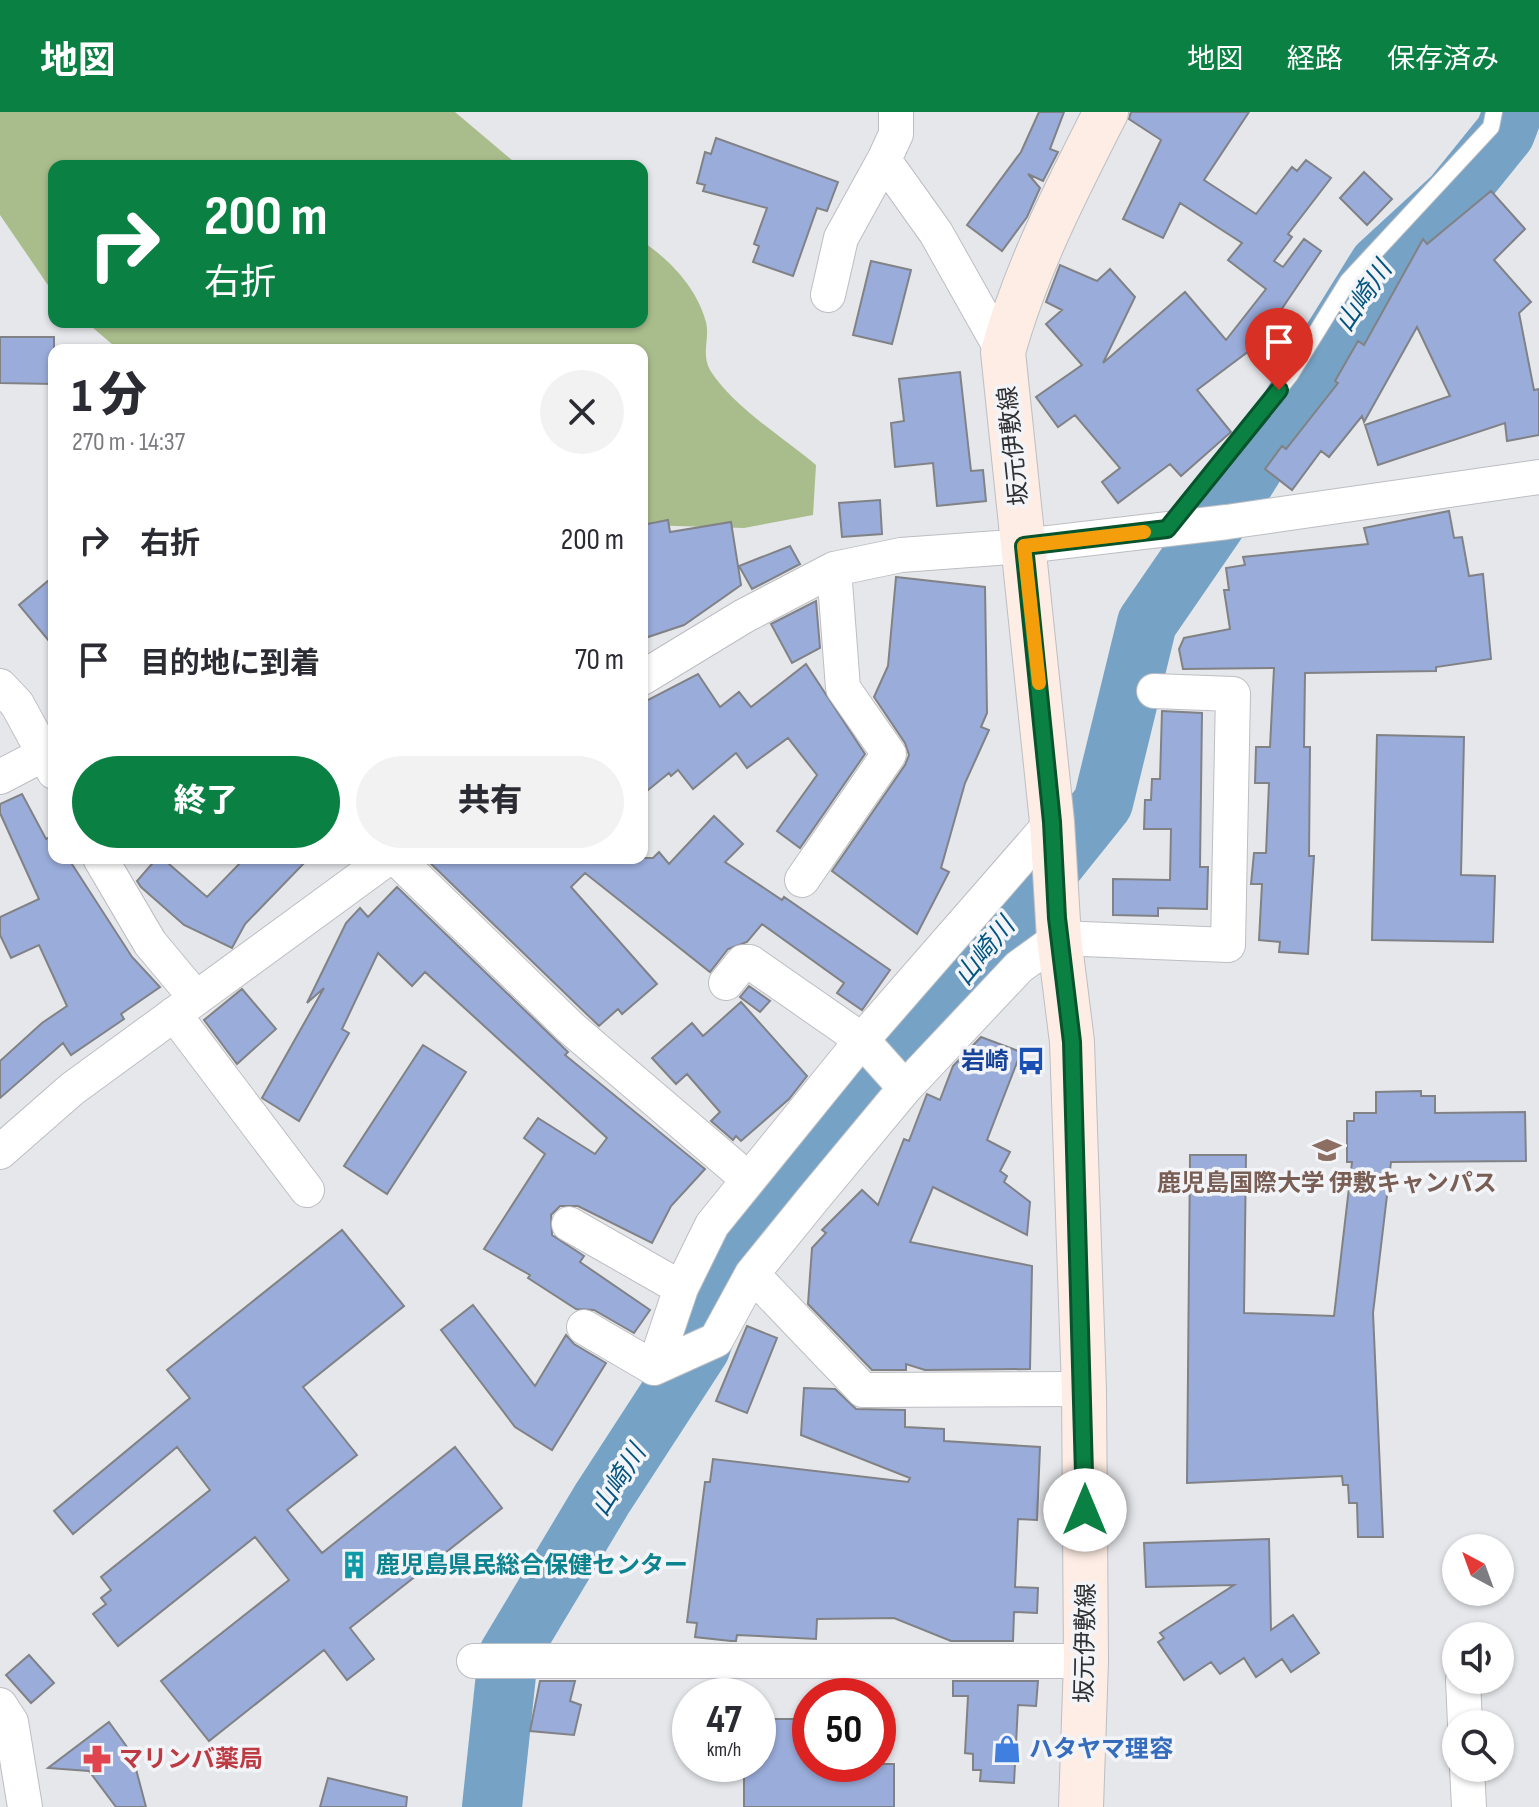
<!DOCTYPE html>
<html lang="ja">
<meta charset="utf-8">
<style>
body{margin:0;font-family:"Sofia Sans Condensed","Noto Sans JP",sans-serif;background:#f2f2f3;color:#2b2b33;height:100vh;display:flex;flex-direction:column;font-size:30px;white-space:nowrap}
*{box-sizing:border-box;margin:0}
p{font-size:26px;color:#7c7c81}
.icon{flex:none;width:44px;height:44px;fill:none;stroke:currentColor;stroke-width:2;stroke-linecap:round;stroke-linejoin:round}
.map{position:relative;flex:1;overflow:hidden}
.panel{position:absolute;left:48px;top:232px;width:600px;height:520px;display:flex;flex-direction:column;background:#fff;border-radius:16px;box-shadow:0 2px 6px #0004}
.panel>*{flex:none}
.guide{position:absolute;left:48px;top:48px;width:600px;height:168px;border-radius:16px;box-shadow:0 2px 6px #0004;background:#0b8043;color:#fff;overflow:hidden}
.needle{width:52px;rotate:319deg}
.buttons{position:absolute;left:1442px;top:1422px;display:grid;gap:16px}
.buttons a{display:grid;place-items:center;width:72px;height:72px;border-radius:50%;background:#fff;box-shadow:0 2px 6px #0004;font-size:40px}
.speed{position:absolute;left:672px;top:1566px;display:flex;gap:16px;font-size:40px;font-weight:700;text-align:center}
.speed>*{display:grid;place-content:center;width:104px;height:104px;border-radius:50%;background:#fff;box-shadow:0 2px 6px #0004;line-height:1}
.speed small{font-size:20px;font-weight:400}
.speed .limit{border:12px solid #d22;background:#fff;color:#111}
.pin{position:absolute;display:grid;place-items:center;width:68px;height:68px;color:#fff;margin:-82px -34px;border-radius:50% 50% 50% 0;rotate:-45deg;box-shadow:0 0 8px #0007}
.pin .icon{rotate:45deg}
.me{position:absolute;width:88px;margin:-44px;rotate:0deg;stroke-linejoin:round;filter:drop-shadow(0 0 6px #0008)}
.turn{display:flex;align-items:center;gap:28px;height:168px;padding:0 24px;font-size:36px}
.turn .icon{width:104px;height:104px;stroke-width:2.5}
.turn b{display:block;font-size:56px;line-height:68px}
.round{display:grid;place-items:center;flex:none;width:84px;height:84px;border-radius:42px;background:#f2f2f3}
.head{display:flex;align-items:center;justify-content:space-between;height:136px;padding:0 24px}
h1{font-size:48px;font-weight:800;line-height:60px}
.action{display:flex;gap:16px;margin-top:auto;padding:16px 24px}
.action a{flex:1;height:92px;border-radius:48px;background:#0b8043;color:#fff;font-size:32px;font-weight:800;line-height:92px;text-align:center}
.action a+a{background:#f2f2f3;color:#2b2b33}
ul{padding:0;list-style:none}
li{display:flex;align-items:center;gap:24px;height:120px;padding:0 24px}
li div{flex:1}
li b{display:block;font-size:30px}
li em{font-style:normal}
header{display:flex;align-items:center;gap:48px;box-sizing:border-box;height:112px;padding:0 40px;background:#0b8043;color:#fff}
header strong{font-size:38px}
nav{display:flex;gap:44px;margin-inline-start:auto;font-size:28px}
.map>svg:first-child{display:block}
.forest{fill:#a9bd8c}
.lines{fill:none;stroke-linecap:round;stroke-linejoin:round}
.river{stroke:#76a3c5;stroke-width:60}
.building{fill:#9aacda;stroke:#818286;stroke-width:2}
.service-casing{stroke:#bdbec3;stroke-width:18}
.minor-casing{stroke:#bdbec3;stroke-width:36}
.secondary-casing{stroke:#bdbec3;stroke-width:46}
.service{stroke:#fff;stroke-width:16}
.minor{stroke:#fff;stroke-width:34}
.secondary{stroke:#feede4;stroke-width:44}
.route-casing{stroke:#07532c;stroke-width:20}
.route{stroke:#0b8043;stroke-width:14}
.slow{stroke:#f59e0b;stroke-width:14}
.labels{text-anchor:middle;stroke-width:7;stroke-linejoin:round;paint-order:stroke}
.street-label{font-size:24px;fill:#2f3032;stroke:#f2f4f8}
.transit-label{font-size:24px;font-weight:bold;fill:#164399;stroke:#f2f4f8;text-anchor:end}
.education-label{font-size:24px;font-weight:bold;fill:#785e54;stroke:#f2f4f8}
.culture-label{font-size:24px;font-weight:bold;fill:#0d838f;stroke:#f2f4f8;text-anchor:start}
.shop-label{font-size:24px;font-weight:bold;fill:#366cbe;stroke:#f2f4f8;text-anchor:start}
.health-label{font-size:24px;font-weight:bold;fill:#be3a42;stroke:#f2f4f8;text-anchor:start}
.water-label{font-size:26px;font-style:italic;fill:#035581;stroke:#f2f4f8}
</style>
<header>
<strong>地図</strong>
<nav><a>地図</a><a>経路</a><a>保存済み</a></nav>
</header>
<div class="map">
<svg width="1539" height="1695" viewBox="0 0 1539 1695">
<rect width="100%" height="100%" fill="#e5e7eb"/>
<path class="forest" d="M0,0H455L519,54H54V182L0,103Z
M642,129C670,148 697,176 706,210C710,226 701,242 710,258C732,294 784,326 816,353L813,403L744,416L642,413V238H119L86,210H642Z"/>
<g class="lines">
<path class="river" d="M492,1695L508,1544L602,1387L700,1236L738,1131L915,925L1103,691L1147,511L1246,367L1379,153L1454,84L1505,21L1513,0"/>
</g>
<path class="building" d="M1039,0H1064L1050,37L1058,40L1043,69L1028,62L1040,76L1027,105L1002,139L967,113L1021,40Z
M1131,0H1249L1204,68L1256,102L1292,55L1297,59L1306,48L1331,66L1288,122L1292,125L1274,149L1283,155L1304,127L1321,139L1279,201L1301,218L1280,245L1261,230L1197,278L1231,320L1181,364L1170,352L1118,391L1102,370L1120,356L1075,303L1058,315L1036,285L1082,253L1046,212L1062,198L1046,190L1060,153L1097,169L1110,157L1135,185L1103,251L1185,180L1226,228L1266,177L1228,148L1242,131L1180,91L1163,126L1123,107L1161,28L1129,7Z
M716,26L838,70L827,99L817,96L793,164L753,150L759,134L754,132L767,96L703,79L705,73L697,71L705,40L711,42Z
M1364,60L1392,87L1367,113L1340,86Z
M1491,79L1525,117L1494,148L1531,190L1519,201L1534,278L1539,277V323L1507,329L1505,311L1378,353L1365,313L1450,284L1417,215L1364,310L1362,304L1329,345L1321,339L1292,378L1265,357L1282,334L1286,337L1338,271L1335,269L1358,229L1364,233L1423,127L1427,132Z
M871,149L911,158L892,232L853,223Z
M0,225H54V272L0,271Z
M960,260L971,359L983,358L986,389L937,394L933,351L895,355L891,311L904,309L899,267Z
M880,388L882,422L842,425L839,391Z
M1449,399L1454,426L1462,425L1469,464L1483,462L1491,547L1436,555V559L1305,561L1304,635H1310L1309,744H1314L1308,842L1279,840L1280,830L1259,828L1262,772H1251L1254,741H1266L1269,671H1255L1256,635H1270L1274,556L1183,557L1179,537L1184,526L1230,517L1224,478H1229L1226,456L1245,453L1243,445L1368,432L1364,416Z
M668,408L670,420L731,410L741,473L684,513L642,527V413Z
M790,434L800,452L752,477L739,454Z
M54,464V535L19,493Z
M896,465L985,475L987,601L981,615L989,618L965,671L941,756L949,760L917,822L832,759L905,653L909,643L905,631L874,585L888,554Z
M816,489L820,536L792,551L771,512Z
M806,552L865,642L800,736L777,719L817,663L788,626L747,656L736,641L693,677L678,658L671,664L669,661L642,683V591L698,562L720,595L739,580L751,595Z
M1162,599L1202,601L1200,755H1208L1207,797L1158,796V804L1113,803V767L1170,768L1171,717H1144L1145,688H1151L1152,667H1160Z
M1377,623L1464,625L1461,763L1495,764L1493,830L1372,828Z
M22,682L46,727L54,723V746H68L132,845L160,875L121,902L124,907L71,943L63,931L0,986V949L42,911L67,894L39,833L11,846L0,823V805L39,787L0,701V692Z
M714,704L743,732L725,750L782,788L784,785L890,858L862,898L837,881L844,871L762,812L747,830L728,837L710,860L585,761L571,775L657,872L622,902L618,897L599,914L425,746H653L659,740L669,752Z
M157,746H162L207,785L245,746H309L245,812L232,836L184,813L141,775L137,769Z
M397,775L568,940L565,943L705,1057L671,1094L652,1131L578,1094H560L551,1103L552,1123L584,1144L580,1150L650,1198L634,1221L594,1198L576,1197L528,1166L530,1163L484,1137L545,1042L524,1026L538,1006L595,1042L607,1026L425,860L412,874L378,841L342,917L349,921L299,1009L262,986L324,876L307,891L346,811L360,796L368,805Z
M749,874L770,889L760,900L740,885Z
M242,877L276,917L237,952L204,908Z
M741,890L807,964L789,987L741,1029L736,1024L733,1028L711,1009L720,1000L687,962L676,972L652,946L692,911L703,924Z
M981,925L1021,940L987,1028L1010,1040L1000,1059L1007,1064L1004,1070L1030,1090L1027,1123L933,1075L910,1130L1032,1154L1030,1257L925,1258L906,1252V1258H872L808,1192L812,1136L826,1121L822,1118L862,1078L878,1093L904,1027L909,1029L927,982L940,988L953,954Z
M423,933L466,960L387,1082L344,1054Z
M1421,979V984H1435V1001L1525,1000L1526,1049L1391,1050L1373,1201L1383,1425H1358L1357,1391H1349L1348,1373H1343L1342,1364L1187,1371L1190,1043H1246L1244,1201L1334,1204L1352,1050H1347V1009H1354V1001H1376V980Z
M342,1118L404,1194L303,1275L357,1343L287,1398L322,1441L455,1335L502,1396L350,1516L374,1547L347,1568L324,1538L209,1629L161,1569L289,1468L255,1425L118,1534L93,1502L106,1492L101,1486L111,1478L101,1465L210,1378L177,1335L73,1422L54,1399L190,1286L167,1258Z
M473,1193L535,1274L566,1223L574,1232L606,1251L552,1338L515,1315L441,1218Z
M747,1214L777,1226L747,1301L716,1289Z
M804,1276L835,1277L856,1297L905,1298V1315L944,1317V1329L1040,1335L1037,1408L1018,1407L1015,1475L1038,1476L1037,1501L1014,1500L1013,1529H951L894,1506L817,1507L816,1527L737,1523L736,1529H731L695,1525L697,1511L687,1510L705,1370H710L713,1347L908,1370L910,1366L801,1323Z
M1269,1427L1271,1518L1293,1503L1319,1541L1291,1560L1282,1547L1256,1565L1244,1546L1220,1562L1211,1550L1184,1568L1158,1530L1164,1526L1160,1521L1234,1473L1146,1475L1144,1431Z
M29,1543L54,1571L31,1591L6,1563Z
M540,1569H575L570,1589L581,1593L574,1623L530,1619Z
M953,1569H1038L1036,1594L1018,1593L1014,1671L980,1669L981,1658H973V1642L965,1641L968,1584H953Z
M758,1607H810V1652H894V1695H744V1652H758Z
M109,1610L132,1642L146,1695H116L89,1659L48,1656Z
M328,1666L407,1685L406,1695H320Z"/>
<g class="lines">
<defs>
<path id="service" d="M1171,413L1290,263L1348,169L1491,15L1494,0"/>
<path id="minor" d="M896,0V22L884,48L936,121L1003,240
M828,183L841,126L884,48
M642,566L744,504L834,457L901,443L1024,434L1227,410L1539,365
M0,574L17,592L54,660
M0,665L44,642
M100,746L150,831L196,886
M396,746L571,916L748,1067
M802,768L889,642L843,576L834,457
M726,871L743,850H750L862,928L905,976
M174,902L307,1078
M0,1040L72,977L388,746
M569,1112L681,1176
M752,1162L863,1278L1084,1277
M584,1215L654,1256
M654,1256L716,1228L752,1162L812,1088L905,976L1019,855L1059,826L1228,833L1233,582L1154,579
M654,1256L681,1176L712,1113L862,928L1052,710
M474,1549H1086
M1463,1568L1465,1612
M0,1593L11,1610L25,1695
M1467,1656L1469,1695"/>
<path id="secondary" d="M1081,1695L1086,1549L1084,1277L1072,930L1059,826L1052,710L1003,240C1026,156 1067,77 1106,0"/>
</defs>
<use href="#service" class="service-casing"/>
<use href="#minor" class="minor-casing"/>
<use href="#secondary" class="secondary-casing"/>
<use href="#service" class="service"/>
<use href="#minor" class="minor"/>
<use href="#secondary" class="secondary"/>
</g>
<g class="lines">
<defs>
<path id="route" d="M1085,1398L1072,930L1057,806L1052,710L1024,434L1167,417L1279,278"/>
</defs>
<use href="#route" class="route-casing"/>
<use href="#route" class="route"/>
<path class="slow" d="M1039,571L1024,434L1144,420"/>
</g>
<defs>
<symbol id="bus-bare" viewBox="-9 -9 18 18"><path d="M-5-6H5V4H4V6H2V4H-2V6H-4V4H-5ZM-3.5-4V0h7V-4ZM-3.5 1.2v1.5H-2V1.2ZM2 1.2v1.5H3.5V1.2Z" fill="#1a4fb4" stroke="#f2f4f8" stroke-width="2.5" paint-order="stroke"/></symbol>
<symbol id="university-bare" viewBox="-9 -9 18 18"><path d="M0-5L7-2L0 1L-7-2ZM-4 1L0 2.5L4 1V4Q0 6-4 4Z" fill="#8d6e63" stroke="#f2f4f8" stroke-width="2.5" paint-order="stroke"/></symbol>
<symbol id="building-bare" viewBox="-9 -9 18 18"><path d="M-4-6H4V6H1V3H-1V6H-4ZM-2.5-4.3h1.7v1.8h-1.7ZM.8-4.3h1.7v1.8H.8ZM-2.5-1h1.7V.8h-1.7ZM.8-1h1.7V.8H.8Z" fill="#0f9aa8" stroke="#f2f4f8" stroke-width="2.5" paint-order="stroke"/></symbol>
<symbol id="shop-bare" viewBox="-9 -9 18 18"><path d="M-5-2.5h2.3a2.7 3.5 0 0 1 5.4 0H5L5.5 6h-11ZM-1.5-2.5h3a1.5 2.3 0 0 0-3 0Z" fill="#3f7fe0" stroke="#f2f4f8" stroke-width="2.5" paint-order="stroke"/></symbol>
<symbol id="pharmacy-bare" viewBox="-9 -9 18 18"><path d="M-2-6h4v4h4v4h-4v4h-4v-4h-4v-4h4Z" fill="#e0444e" stroke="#f2f4f8" stroke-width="2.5" paint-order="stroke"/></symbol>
</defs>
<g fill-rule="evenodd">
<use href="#bus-bare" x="1011" y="929" width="40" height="40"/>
<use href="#university-bare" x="1307" y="1018" width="40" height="40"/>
<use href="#building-bare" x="334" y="1433" width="40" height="40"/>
<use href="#shop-bare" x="987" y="1617" width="40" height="40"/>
<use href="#pharmacy-bare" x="77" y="1627" width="40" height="40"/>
</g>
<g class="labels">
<g class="street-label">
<text transform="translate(1013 334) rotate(-96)" y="8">坂元伊敷線</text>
<text transform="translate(1085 1531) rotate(-89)" y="8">坂元伊敷線</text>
</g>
<g class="transit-label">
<text x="1009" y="957">岩崎</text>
</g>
<g class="education-label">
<text x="1327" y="1079">鹿児島国際大学 伊敷キャンパス</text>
</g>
<g class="culture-label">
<text x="376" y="1461">鹿児島県民総合保健センター</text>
</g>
<g class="shop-label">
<text x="1029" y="1645">ハタヤマ理容</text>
</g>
<g class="health-label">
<text x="119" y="1655">マリンバ薬局</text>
</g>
<g class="water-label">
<text transform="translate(1363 184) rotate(-56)" y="9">山崎川</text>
<text transform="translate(984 839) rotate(-51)" y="9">山崎川</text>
<text transform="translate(618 1368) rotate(-58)" y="9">山崎川</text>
</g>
</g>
</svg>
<div class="buttons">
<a><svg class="needle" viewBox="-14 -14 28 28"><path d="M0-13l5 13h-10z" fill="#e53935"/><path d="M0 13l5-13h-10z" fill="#7c7c81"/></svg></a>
<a><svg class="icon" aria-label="sound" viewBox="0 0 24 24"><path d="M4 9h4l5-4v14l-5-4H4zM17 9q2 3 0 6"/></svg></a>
<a><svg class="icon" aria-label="search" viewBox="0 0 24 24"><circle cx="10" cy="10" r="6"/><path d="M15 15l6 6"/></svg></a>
</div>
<div class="speed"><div>47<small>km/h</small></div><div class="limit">50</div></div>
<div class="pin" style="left:1279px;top:278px;background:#d93025"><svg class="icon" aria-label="arrive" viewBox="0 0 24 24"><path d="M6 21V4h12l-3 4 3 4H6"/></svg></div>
<svg class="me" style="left:1085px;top:1398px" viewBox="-20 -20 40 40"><circle r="19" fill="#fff"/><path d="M0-13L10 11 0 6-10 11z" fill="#0b8043"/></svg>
<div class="guide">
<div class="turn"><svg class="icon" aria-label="right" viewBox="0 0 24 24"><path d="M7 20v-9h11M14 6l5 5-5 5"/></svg><div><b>200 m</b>右折</div></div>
</div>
<section class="panel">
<div class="head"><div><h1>1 分</h1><p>270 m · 14:37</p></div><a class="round"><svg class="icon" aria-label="close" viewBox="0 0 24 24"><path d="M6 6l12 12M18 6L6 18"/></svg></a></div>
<ul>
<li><svg class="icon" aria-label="right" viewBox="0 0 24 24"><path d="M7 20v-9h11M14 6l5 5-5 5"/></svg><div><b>右折</b></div><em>200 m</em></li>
<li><svg class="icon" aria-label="arrive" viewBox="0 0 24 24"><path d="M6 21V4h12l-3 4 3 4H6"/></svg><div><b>目的地に到着</b></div><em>70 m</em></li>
</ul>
<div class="action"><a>終了</a><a>共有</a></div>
</section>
</div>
